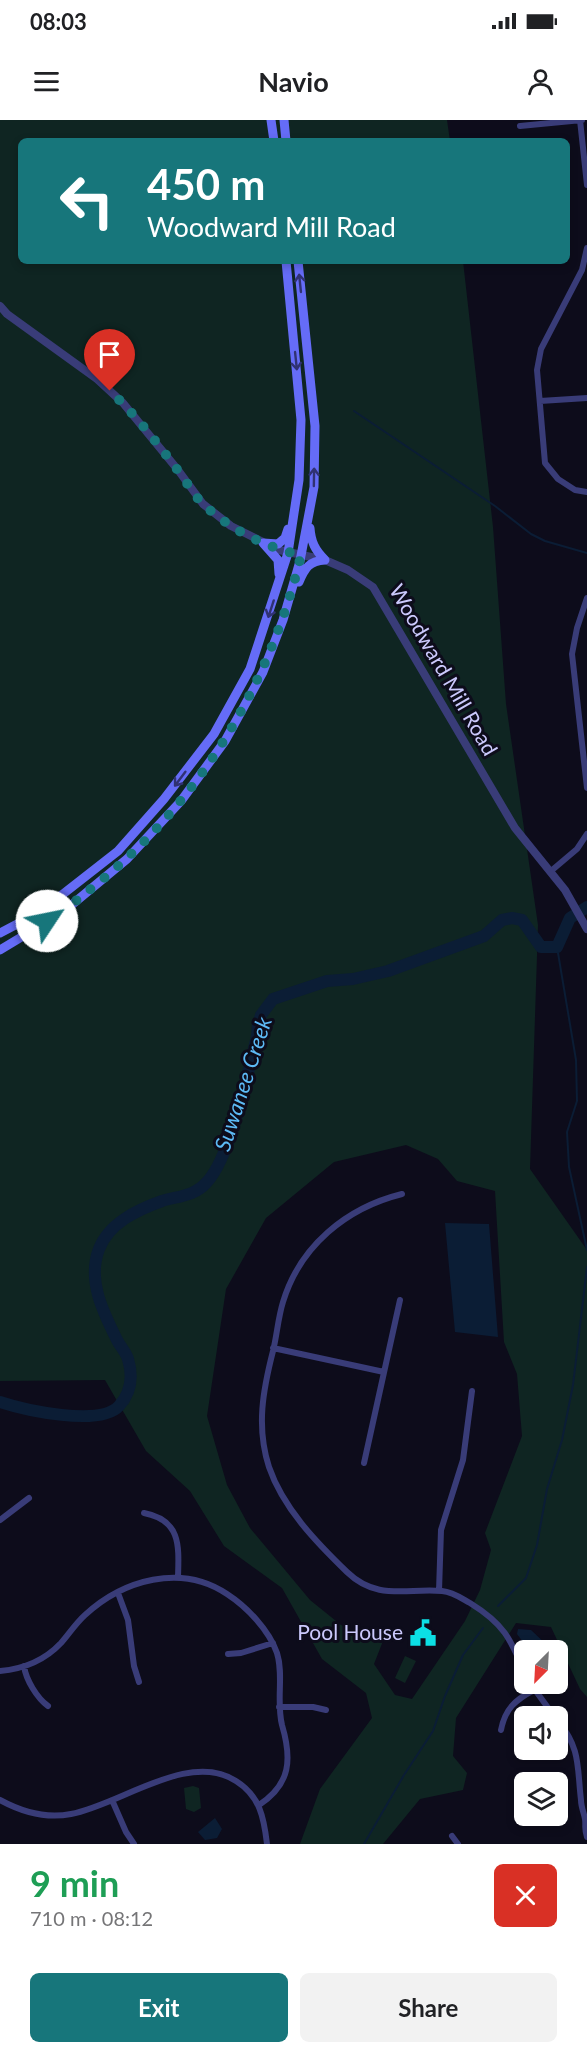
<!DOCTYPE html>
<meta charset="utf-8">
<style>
body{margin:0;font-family:Lato,sans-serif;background:#f2f2f2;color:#202124;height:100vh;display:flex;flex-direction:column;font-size:22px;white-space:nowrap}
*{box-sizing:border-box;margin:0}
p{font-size:20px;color:#757577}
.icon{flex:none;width:33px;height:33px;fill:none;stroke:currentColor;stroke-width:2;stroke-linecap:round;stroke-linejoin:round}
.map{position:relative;height:1724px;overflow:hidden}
.side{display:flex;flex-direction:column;background:#fff;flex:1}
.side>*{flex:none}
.top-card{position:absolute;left:18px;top:18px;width:552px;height:126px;border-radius:9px;box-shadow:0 3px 9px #0003;background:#17767b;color:#fff;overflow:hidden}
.needle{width:39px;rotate:204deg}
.controls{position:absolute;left:514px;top:1520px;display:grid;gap:12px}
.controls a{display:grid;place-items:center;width:54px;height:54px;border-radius:9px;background:#fff;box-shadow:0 3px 9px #0003;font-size:30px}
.pin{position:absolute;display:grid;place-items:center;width:51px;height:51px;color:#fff;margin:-62px -26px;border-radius:50% 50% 50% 0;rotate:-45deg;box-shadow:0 0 6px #0007}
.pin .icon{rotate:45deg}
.me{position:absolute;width:66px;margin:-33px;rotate:56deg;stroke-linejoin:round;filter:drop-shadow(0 0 4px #0008)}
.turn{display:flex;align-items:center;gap:21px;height:126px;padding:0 30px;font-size:27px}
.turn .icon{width:78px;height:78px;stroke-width:2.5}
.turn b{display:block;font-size:42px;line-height:51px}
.round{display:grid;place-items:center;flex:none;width:63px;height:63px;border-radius:9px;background:#f2f2f2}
.head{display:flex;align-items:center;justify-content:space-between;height:102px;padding:0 30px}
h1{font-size:36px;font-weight:700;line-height:45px;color:#1e9e55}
.cta{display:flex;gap:12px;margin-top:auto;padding:12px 30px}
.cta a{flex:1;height:69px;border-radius:9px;background:#17767b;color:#fff;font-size:24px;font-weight:700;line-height:69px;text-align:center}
.cta a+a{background:#f2f2f2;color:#202124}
.status{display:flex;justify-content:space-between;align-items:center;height:42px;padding:0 30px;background:#fff;direction:ltr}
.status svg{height:16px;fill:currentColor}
header{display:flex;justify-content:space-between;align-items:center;height:78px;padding:0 30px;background:#fff;font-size:27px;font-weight:700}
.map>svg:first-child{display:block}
.green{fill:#0f2522;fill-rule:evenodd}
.water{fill:#0b1d35}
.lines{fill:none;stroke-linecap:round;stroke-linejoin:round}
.stream{stroke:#0b1d35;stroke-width:2}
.river{stroke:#0b1d35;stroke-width:12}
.minor{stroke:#393c78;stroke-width:6}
.tertiary{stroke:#393c78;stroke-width:8}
.secondary{stroke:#656cf7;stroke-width:9}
.oneway{stroke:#303273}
.route{stroke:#17767b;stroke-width:10;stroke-dasharray:0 18}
.labels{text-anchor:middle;stroke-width:6;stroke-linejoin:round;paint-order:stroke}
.street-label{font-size:21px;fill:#cbc9fc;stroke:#0d0c1b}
.poi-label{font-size:21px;fill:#cbc9fc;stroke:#0d0c1b;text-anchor:end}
.water-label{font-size:22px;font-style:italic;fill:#5dbaf6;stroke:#0d0c1b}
</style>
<div class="status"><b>08:03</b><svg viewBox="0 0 49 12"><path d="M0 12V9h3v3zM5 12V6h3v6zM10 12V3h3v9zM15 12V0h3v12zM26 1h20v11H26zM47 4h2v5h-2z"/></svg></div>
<header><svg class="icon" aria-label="menu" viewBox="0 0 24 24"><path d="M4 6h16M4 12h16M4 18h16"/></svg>Navio<svg class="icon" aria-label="person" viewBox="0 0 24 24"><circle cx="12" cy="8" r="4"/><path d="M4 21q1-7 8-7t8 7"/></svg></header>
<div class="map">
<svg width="587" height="1724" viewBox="0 0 587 1724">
<rect width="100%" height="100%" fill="#0d0c1b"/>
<path class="green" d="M0,0H447L450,21H21V141H463L493,407L506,584L538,805L530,1049L587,1130V1577L580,1569L551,1507L516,1503L456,1598L453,1636L467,1653L463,1670L420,1679L383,1724H300L320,1669L372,1598L366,1573L322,1539L282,1468L224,1426L190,1371L146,1331L105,1260L0,1261ZM406,1025L438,1039L457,1061L495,1071L504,1222L517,1254L522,1316L485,1413L491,1430L480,1470L465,1501L412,1579L395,1575L374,1544L383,1521L341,1505L310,1480L250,1408L227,1365L207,1296L226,1169L266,1098L334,1042Z
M405,1536L416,1541L405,1563L395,1558Z
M193,1666L199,1668L201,1688L194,1692L186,1689L184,1668Z"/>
<path class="water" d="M445,1103L489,1104L498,1217L455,1212Z
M518,1509L531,1510L550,1528V1530H529L517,1514Z
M215,1698L222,1709L217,1718L205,1720L198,1712Z"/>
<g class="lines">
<path class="stream" d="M354,291L495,386L531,414L545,421L587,433
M557,827L576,940L577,981L567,1012L569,1047L587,1130
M498,1486L526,1458L537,1425L547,1369L562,1320L573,1265L587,1147
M364,1724L404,1655L433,1611L445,1576L463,1535L483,1508"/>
<path class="river" d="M0,1282C24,1290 100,1307 119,1286C131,1273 133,1256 128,1239C126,1232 120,1226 117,1220C103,1192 87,1160 99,1129C109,1103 137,1090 162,1081C179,1076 195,1076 207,1062C231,1036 248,952 257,916L258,905L261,895L273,879L327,861L353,859L388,851L484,816L502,800L512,798L522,800L541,827H557L570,798L587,787"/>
<path class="minor" d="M580,0L587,65
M520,6L582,0
M587,128L582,150L541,229L537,250L545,343L558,359L575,370L587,372
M540,281L587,278
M587,478L577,508L572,534L587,668
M551,751L577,729L587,714
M402,1074C346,1088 300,1126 283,1182C278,1198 277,1215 273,1231C263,1270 256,1307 269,1347C283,1388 316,1422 347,1452C377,1481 406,1468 442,1471C453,1472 461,1478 470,1483C504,1504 510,1518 525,1553
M273,1228L384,1252
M364,1343L400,1180
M144,1393C181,1400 179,1426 178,1457
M0,1400L29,1378
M439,1471L441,1410L463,1340L472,1271
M118,1473L128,1500L134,1546L139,1562
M228,1534L241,1533L273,1523
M24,1546C26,1560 37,1578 48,1586
M0,1551C23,1549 45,1540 61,1523C69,1514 76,1503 85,1495C123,1460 181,1443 227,1474C247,1487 269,1510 277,1533C284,1555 276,1581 282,1605C292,1639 291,1664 259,1685
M530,1563L554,1596
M279,1587H313L326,1590
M558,1601C581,1629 577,1647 581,1680C581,1687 584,1693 585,1699C586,1707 584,1708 587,1717
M501,1610C505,1589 515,1580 534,1570
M0,1680C22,1692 46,1699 71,1694C120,1685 189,1630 236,1661C260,1676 264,1698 267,1724
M112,1680L126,1712L134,1724
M452,1716L458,1724"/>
<path class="tertiary" d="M0,186L7,194L97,259L123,283L178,350L203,384L231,406L279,430L325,440L348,450L373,467L515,708L565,770L587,809"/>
<path class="secondary" d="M271,0L274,21
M284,0L286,21
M310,408C311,422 315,430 325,440
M263,423L278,424L285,418L288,409
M263,423L278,440L279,454
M299,462C305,448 309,441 325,440
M0,813L40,792L118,731L164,679L214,614L250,549L288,433L299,360L301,300L286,141
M0,830L63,792L127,739L181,681L225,621L263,552L283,500L300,441L314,367L315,306L298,141"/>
</g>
<defs><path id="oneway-shaft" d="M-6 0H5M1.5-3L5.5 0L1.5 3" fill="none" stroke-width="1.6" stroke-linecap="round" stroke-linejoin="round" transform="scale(1.5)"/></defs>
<g class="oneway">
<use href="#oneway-shaft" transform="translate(300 163) rotate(-96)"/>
<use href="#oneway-shaft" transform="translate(296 241) rotate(84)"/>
<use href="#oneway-shaft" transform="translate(314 357) rotate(-89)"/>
<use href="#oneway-shaft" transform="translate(271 489) rotate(108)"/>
<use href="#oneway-shaft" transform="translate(180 659) rotate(127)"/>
</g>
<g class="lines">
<path class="route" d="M47,801C65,790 81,777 98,763C200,681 271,563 301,435C266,428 230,409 204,385C194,376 187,362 179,352C158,324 136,295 110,271"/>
</g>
<defs>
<symbol id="civic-bare" viewBox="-9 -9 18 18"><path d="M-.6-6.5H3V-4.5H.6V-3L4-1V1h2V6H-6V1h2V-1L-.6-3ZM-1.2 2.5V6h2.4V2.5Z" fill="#0cdfe5" stroke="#0d0c1b" stroke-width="2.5" paint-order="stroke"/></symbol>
</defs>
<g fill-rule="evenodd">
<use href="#civic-bare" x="404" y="1494" width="38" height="38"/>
</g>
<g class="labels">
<g class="street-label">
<text transform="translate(443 550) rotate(60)" y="7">Woodward Mill Road</text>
</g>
<g class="poi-label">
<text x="403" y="1520">Pool House</text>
</g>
<g class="water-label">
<text transform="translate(243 964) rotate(-72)" y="8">Suwanee Creek</text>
</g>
</g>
</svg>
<div class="controls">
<a><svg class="needle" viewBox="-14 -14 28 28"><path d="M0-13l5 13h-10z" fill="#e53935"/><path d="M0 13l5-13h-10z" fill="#757577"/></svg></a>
<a><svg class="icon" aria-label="sound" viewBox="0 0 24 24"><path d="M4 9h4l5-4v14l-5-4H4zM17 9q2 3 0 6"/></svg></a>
<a><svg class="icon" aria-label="layers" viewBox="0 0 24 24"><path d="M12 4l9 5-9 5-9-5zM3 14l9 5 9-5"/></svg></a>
</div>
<div class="pin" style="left:110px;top:271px;background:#d93025"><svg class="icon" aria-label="arrive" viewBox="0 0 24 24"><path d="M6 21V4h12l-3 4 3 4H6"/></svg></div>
<svg class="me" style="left:47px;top:801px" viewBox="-20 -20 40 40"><circle r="19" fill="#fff"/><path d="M0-13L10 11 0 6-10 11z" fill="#17767b"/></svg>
<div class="top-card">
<div class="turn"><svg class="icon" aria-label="left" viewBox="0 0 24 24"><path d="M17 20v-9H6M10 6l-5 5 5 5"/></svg><div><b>450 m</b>Woodward Mill Road</div></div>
</div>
</div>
<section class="side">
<div class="head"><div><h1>9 min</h1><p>710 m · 08:12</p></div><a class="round" style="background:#d93025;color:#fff"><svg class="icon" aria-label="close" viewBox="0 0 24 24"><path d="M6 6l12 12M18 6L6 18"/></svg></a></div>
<div class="cta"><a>Exit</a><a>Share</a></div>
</section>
